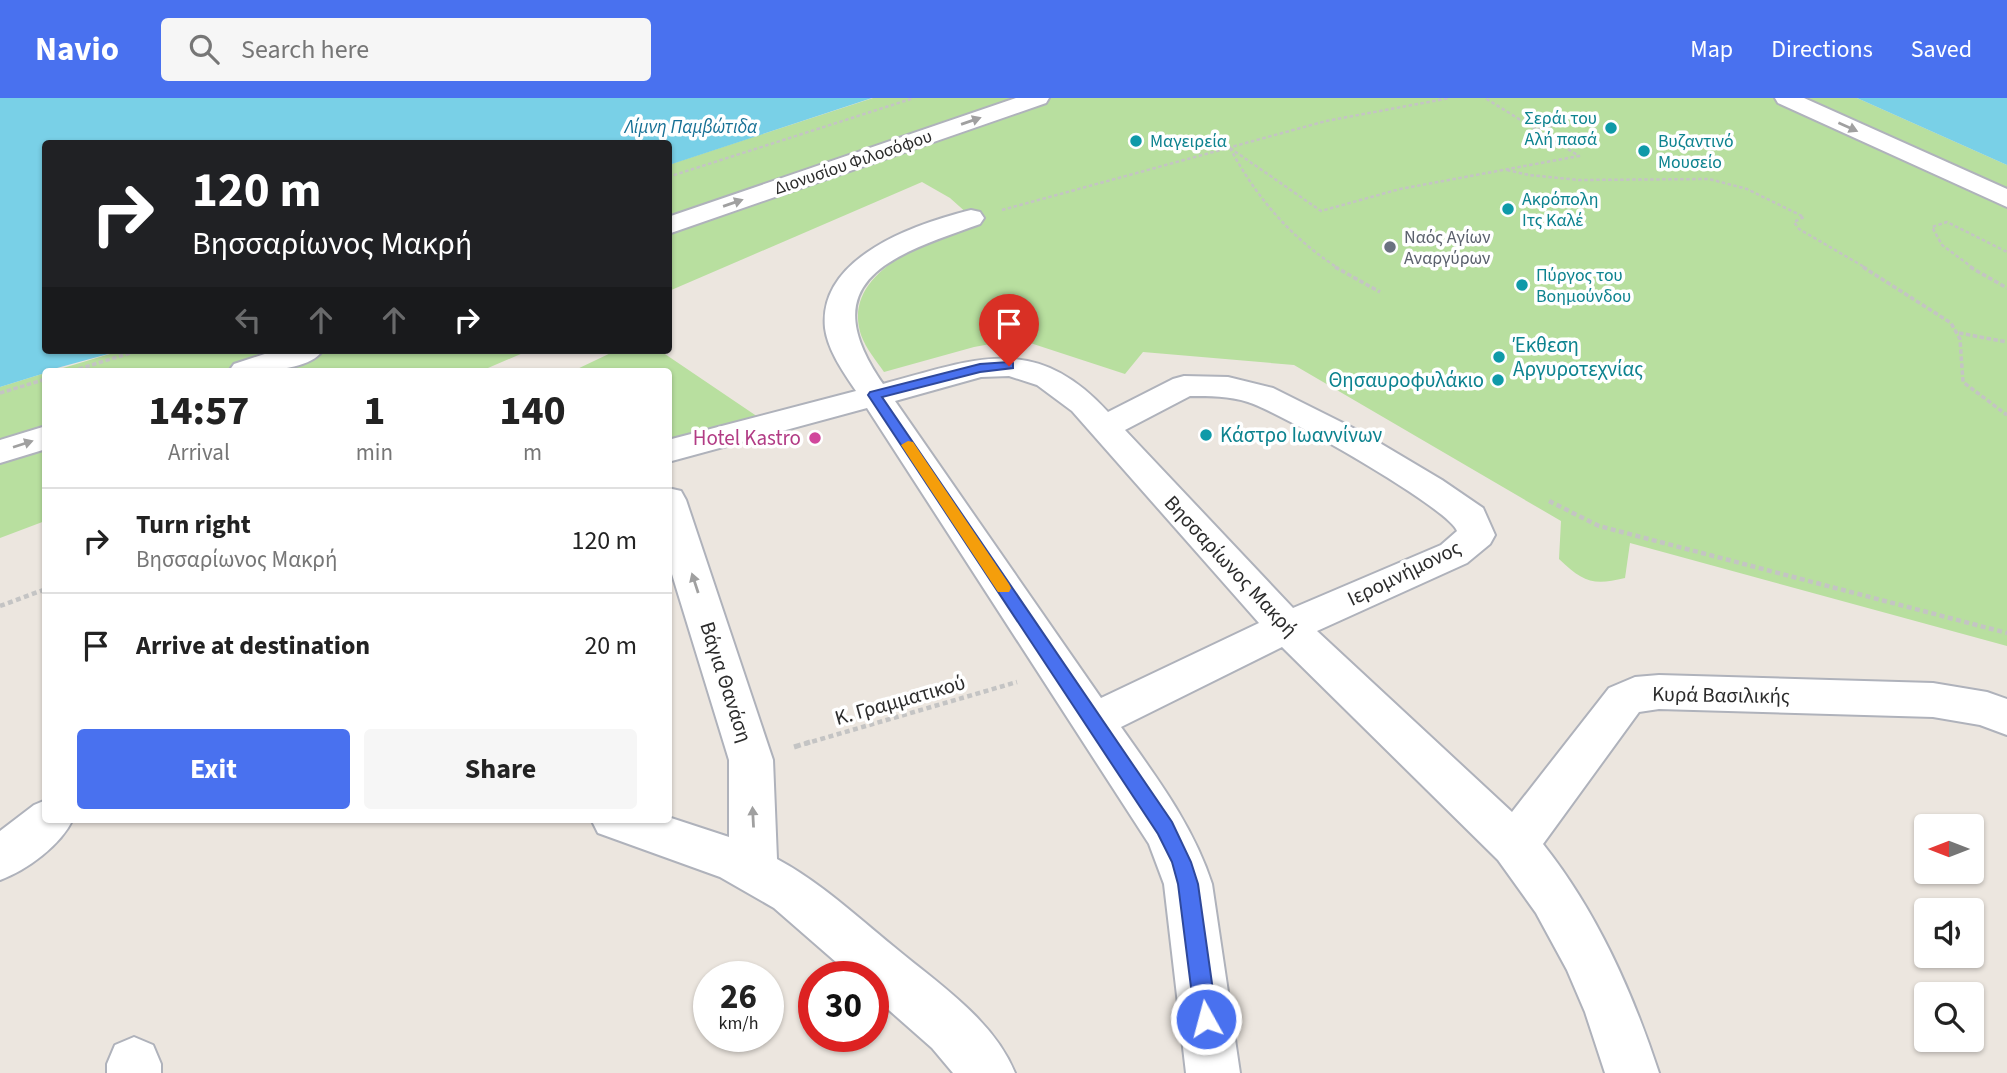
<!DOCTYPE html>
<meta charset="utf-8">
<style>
body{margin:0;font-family:"Source Sans 3",sans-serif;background:#f6f6f6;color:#222;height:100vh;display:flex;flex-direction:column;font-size:26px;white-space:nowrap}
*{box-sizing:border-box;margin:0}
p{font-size:23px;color:#767676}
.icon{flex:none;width:38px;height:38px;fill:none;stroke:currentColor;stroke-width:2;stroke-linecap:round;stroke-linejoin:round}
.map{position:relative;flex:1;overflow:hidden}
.details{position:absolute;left:42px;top:270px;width:630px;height:455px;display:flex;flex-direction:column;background:#fff;border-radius:7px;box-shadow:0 2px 5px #0004}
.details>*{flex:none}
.top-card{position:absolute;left:42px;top:42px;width:630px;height:214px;border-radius:7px;box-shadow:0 2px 5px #0004;background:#202124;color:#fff;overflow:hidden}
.needle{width:46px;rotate:270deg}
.tools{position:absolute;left:1914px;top:716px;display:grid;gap:14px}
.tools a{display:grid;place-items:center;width:70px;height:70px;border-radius:7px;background:#fff;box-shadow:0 2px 5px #0004;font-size:35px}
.speed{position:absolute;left:693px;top:863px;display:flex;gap:14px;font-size:35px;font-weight:700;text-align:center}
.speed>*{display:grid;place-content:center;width:91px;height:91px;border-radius:50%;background:#fff;box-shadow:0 2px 5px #0004;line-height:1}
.speed small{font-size:18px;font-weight:400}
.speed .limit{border:10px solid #d22;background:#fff;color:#111}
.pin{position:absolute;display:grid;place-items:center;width:60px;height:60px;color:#fff;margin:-72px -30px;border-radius:50% 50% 50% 0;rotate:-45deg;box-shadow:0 0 7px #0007}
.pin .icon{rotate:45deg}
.me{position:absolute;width:77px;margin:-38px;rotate:353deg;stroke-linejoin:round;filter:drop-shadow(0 0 5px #0008)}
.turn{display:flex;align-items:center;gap:24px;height:147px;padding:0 35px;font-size:32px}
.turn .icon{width:91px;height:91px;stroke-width:2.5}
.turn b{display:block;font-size:49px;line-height:60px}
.lanes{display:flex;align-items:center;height:66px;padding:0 35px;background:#0003;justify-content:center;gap:35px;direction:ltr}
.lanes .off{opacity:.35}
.eta{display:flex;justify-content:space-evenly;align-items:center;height:119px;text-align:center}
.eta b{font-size:42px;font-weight:700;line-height:49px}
.primary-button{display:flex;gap:14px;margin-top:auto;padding:14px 35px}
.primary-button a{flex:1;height:80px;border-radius:7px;background:#4971ef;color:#fff;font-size:28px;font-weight:700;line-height:80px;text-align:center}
.primary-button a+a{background:#f6f6f6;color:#222}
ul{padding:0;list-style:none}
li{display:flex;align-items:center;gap:21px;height:105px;padding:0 35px;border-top:2px solid #e0e0e0}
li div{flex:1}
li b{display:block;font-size:26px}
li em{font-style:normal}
header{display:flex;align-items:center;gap:42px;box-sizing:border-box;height:98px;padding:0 35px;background:#4971ef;color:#fff}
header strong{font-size:33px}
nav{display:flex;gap:38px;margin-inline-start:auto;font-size:24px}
.search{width:490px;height:63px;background:#f6f6f6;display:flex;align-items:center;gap:18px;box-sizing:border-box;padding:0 24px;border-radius:7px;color:#767676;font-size:26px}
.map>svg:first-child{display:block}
.green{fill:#b8df9f}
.water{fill:#79d0e7}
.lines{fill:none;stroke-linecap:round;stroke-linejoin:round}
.minor-casing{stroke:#afb2bb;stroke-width:4}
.tertiary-casing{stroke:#afb2bb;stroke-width:4}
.path-far3{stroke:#c4c4c4;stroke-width:2.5;stroke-dasharray:3.5 2.5;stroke-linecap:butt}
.path-far2{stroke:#c4c4c4;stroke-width:3.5;stroke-dasharray:4.5 2.5;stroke-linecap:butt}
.path-far1{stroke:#c4c4c4;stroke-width:4.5;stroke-dasharray:5 3.5;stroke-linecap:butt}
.path{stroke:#c4c4c4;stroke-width:5;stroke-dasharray:7 4.5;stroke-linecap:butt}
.minor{fill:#fff;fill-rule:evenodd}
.tertiary{fill:#fff;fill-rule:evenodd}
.oneway{fill:#a0a0a0}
.route{fill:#4971ef;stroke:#2f499b;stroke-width:2}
.slow{fill:#f59e0b}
.culture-dot{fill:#0f9aa8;stroke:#fff;stroke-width:2.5}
.worship-dot{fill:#6b7280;stroke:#fff;stroke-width:2.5}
.hotel-dot{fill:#d1479c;stroke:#fff;stroke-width:2.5}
.labels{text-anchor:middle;stroke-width:7;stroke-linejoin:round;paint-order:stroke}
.far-culture-label{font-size:18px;fill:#0d838f;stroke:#fff;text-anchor:start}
.far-street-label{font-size:18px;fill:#2c2c2c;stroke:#fff}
.far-worship-label{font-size:18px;fill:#5b616d;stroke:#fff;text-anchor:start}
.far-water-label{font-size:19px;font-style:italic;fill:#167095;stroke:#fff}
.culture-label{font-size:21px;fill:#0d838f;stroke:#fff;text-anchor:start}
.hotel-label{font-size:21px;fill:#b23c85;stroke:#fff;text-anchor:end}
.street-label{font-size:21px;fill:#2c2c2c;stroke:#fff}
</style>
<header>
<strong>Navio</strong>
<div class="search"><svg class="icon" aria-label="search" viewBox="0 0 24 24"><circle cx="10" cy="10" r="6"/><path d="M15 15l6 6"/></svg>Search here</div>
<nav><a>Map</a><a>Directions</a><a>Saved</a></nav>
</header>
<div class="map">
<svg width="2007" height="975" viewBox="0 0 2007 975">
<rect width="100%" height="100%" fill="#ece6df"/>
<path class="green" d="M873,0H1857L2007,67V548L1630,445L1625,480C1593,488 1583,484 1559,461L1561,423L1294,267L1143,254L1125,276L1018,241L974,249L884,274C876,262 866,251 861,237C840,172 932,142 978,125L950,100L922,84L669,193L668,67Z
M123,252H530L481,273H53Z
M617,252H659L761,321L669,348L668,273H573Z
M45,275V423L0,440V289Z"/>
<path class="water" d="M0,0H872L669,67L668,46H46V252H123L46,273L45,275L0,289Z
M1857,0H2007V67Z"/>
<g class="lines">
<defs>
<path id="minor" d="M971,112L980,114L984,120L980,126C894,157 810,181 883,286C974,262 1034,233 1108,314L1173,281L1184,278L1228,279L1273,290L1363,335L1442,382L1483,410L1495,437L1490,446L1467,465L1317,533L1512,714L1609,590L1635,579L1659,577L1933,585L1987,594L2007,601V637L1980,627L1933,619L1659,611L1639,614L1543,746C1597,814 1632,893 1659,975H1605L1585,914L1567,872L1536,815L1498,762L1282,549L1121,629C1156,679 1193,727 1212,786L1240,975H1186L1164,786L1149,746L867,310L668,364V342L856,293C844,275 828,253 825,230C818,159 915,126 971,112ZM1009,278L1037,287L1072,313L1259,525L1101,600L895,303L981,279ZM1190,298C1210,298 1229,298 1248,304C1278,313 1449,410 1457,433L1441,447L1293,510L1125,332Z
M668,390L681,393L686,402L773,662L777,761C820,784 855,817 893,848C937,885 993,921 1015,975H953L932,950L873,898V878H852L774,810L720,779L598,735L591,721L668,719L729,739V662L668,463Z
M46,702V721H73C61,747 27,772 0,782V733L34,707Z
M134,939L153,947L161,966V975H107V966L115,947Z"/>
<path id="tertiary" d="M1016,0H1049L1046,5L668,136V119Z
M1775,0H1804L2007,91V109L1778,5Z
M277,252H323C308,275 254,273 229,273L234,266Z
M46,328V351L0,365V342Z"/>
</defs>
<use href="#minor" class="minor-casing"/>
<use href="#tertiary" class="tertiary-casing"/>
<path class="path-far3" d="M1537,31L1560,26
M1230,50L1321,113L1400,91L1579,58L1485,0
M1230,50C1256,99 1291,140 1338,170
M1507,72L1529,77L1579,82L1709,81L1747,91L1804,119L1794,124L1799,131L1866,170
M668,79L914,0
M1002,112L1326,23L1450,0
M1973,170L1942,147L1932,129L1947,124L2007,154"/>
<path class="path-far2" d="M1335,169L1380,194
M1863,169L1951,225L1960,241L1963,284L2007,317
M1970,169L2007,190
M1959,235L2007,244
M72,273L140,252
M0,295L46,281"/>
<path class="path-far1" d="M1549,403L1599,428L2007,535
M0,508L46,491
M804,646L1017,584"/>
<path class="path" d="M794,649L810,644"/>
<use href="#minor" class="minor"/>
<use href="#tertiary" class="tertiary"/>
</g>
<defs><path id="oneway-solid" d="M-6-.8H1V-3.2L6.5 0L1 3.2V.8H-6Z" transform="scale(1.75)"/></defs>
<g class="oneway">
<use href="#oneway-solid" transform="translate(971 23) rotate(-19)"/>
<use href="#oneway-solid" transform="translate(1848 29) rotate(24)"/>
<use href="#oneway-solid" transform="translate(733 105) rotate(-19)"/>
<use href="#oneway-solid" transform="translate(23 346) rotate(-18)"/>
<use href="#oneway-solid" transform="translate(695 485) rotate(-108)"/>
<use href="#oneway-solid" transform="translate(753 719) rotate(-93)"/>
</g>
<path class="route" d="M1009,264L1013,265V270L980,274L882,299L1172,724L1191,764L1198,786L1217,921L1213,929L1206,932L1198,929L1195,921L1178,786L1172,764L1158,736L868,297L870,294L980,266Z"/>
<path class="slow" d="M908,343L913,344L1009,486L1011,490L1009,494H998L901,347Z"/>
<g class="culture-dot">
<circle cx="1611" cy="30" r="7"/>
<circle cx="1136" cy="43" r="7"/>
<circle cx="1644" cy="53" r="7"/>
<circle cx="1508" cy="111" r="7"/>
<circle cx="1522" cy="187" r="7"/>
<circle cx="1499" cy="259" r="7"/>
<circle cx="1498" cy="282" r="7"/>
<circle cx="1206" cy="337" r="7"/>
</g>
<circle class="worship-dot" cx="1390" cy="149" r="7"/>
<circle class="hotel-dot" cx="815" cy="340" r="7"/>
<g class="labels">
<g class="far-culture-label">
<text x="1597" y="26" text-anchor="end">Σεράι του<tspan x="1597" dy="21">Αλή πασά</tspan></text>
<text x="1150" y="49">Μαγειρεία</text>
<text x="1658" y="49">Βυζαντινό<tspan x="1658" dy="21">Μουσείο</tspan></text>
<text x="1522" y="107">Ακρόπολη<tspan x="1522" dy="21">Ιτς Καλέ</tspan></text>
<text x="1536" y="183">Πύργος του<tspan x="1536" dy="21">Βοημούνδου</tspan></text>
</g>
<g class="far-street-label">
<text transform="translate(853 64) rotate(-19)" y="6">Διονυσίου Φιλοσόφου</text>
</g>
<g class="far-worship-label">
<text x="1404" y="145">Ναός Αγίων<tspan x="1404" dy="21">Αναργύρων</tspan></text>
</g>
<g class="far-water-label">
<text x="691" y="35">Λίμνη Παμβώτιδα</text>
</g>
<g class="culture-label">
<text x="1513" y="254">Έκθεση<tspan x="1513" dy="24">Αργυροτεχνίας</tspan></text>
<text x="1484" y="289" text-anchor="end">Θησαυροφυλάκιο</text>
<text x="1220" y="344">Κάστρο Ιωαννίνων</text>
</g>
<g class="hotel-label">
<text x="801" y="347">Hotel Kastro</text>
</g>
<g class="street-label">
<text transform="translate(1231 468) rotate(47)" y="7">Βησσαρίωνος Μακρή</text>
<text transform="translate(1404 475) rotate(-26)" y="7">Ιερομνήμονος</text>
<text transform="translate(726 584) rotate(72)" y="7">Βάγια Θανάση</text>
<text transform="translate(1721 597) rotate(1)" y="7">Κυρά Βασιλικής</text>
<text transform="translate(900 602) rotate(-16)" y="7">Κ. Γραμματικού</text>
</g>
</g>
</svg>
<div class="tools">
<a><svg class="needle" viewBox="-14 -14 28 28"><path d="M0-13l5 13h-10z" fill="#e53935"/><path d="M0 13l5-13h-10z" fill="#767676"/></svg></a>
<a><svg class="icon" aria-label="sound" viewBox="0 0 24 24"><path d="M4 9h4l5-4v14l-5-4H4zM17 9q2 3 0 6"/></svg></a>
<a><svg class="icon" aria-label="search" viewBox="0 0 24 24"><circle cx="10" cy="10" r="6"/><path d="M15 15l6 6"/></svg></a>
</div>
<div class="speed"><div>26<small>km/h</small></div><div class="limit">30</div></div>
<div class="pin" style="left:1009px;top:268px;background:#d93025"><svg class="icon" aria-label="arrive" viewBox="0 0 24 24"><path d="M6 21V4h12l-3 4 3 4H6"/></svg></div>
<svg class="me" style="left:1206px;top:921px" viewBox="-20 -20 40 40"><circle r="17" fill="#4971ef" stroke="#fff" stroke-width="3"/><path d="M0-11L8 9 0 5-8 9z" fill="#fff"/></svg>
<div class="top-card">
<div class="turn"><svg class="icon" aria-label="right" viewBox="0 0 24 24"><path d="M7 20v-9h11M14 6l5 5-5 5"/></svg><div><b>120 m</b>Βησσαρίωνος Μακρή</div></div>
<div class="lanes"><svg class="icon off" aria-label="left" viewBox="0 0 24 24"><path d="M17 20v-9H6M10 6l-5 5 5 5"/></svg><svg class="icon off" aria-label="ahead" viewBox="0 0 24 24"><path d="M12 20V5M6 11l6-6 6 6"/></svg><svg class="icon off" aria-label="ahead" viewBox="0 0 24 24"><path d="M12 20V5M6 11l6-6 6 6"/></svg><svg class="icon" aria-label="right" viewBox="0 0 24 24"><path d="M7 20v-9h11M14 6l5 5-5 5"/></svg></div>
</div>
<section class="details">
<div class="eta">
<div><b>14:57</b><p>Arrival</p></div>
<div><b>1</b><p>min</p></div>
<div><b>140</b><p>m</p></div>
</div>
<ul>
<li><svg class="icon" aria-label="right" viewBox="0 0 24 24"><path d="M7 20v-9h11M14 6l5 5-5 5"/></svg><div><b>Turn right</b><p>Βησσαρίωνος Μακρή</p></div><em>120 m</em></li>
<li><svg class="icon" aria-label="arrive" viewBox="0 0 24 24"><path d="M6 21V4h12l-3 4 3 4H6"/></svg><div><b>Arrive at destination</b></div><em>20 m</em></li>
</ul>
<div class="primary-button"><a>Exit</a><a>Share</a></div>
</section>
</div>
